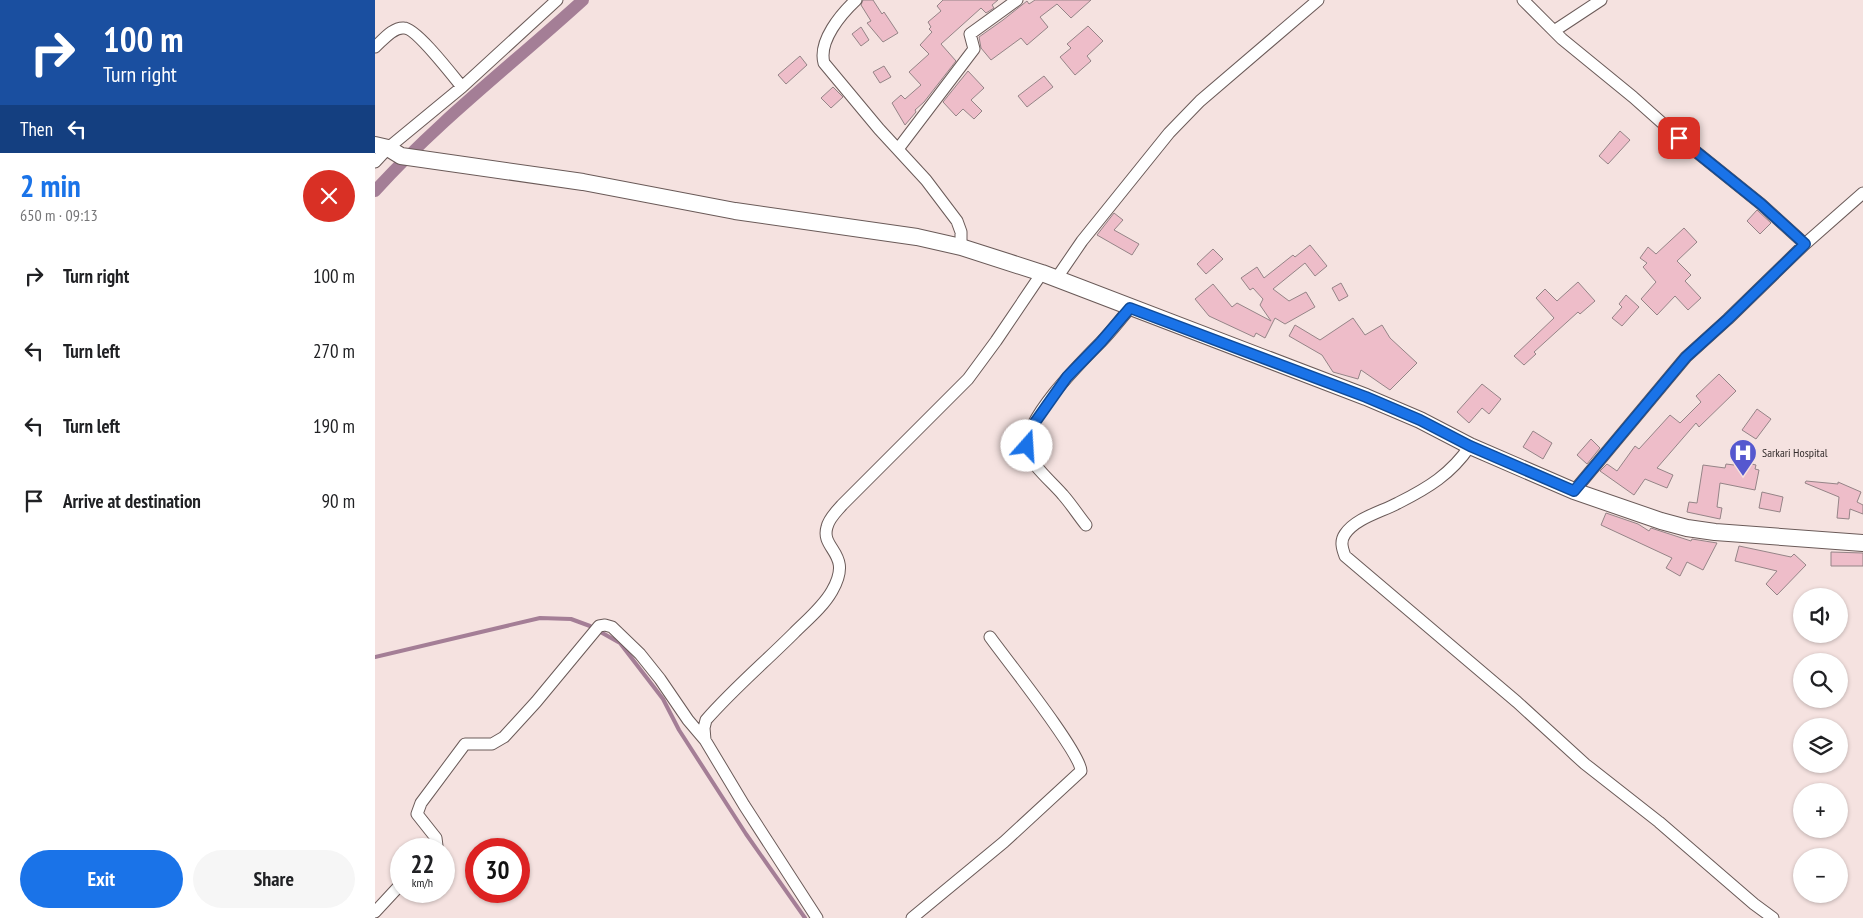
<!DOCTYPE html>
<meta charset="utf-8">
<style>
body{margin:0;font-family:"PT Sans Narrow",sans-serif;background:#f6f6f6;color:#202124;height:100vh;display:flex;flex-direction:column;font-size:19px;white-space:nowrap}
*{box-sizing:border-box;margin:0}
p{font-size:16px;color:#757577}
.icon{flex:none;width:28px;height:28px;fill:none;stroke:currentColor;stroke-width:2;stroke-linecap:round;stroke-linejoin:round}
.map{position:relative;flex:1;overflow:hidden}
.side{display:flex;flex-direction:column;background:#fff;width:375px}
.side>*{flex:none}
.hud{background:#1a4fa0;color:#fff;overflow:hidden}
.tools{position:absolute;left:1418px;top:588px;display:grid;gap:10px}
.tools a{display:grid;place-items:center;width:55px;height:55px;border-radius:50%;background:#fff;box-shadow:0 1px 4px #0004;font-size:25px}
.speed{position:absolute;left:15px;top:838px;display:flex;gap:10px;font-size:25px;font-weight:700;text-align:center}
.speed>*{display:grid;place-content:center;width:65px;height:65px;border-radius:50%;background:#fff;box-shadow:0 1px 4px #0004;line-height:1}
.speed small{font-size:12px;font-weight:400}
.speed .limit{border:8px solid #d22;background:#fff;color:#111}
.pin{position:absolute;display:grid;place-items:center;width:42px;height:42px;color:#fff;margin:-21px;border-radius:10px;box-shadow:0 2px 8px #0006}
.me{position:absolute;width:55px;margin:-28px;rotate:19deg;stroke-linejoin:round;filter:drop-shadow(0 0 4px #0008)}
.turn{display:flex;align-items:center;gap:18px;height:105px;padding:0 20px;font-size:22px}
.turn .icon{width:65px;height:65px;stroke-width:2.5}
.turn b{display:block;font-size:35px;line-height:42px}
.then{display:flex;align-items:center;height:48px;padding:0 20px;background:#0003;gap:10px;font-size:19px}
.round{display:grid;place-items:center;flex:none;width:52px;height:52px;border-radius:26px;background:#f6f6f6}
.headline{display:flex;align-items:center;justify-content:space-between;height:85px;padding:0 20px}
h1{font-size:30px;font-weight:600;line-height:38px;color:#1a73e8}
.primary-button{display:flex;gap:10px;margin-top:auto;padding:10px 20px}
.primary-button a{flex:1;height:58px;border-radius:30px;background:#1a73e8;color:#fff;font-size:20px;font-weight:600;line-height:58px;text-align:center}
.primary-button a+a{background:#f6f6f6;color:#202124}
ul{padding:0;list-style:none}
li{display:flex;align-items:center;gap:15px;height:75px;padding:0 20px}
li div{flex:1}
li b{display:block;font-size:19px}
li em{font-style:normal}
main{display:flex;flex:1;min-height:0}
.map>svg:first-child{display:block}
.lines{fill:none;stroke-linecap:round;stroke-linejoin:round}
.stream{stroke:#a47e96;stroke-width:4}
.canal{stroke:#a47e96;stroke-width:12}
.building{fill:#eebdc9;stroke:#958487}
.minor-casing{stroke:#6a5a58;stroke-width:13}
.secondary-casing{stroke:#6a5a58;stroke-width:18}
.minor{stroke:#fff;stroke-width:11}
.secondary{stroke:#fff;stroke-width:16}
.route-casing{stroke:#114b97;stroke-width:12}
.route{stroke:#1a73e8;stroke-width:9}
.labels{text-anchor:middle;stroke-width:4;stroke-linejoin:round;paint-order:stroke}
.poi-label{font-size:12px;fill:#342d2d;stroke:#f5e2e0;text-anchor:start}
</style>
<main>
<section class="side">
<div class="hud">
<div class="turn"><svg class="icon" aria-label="right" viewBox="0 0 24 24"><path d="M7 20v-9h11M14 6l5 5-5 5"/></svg><div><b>100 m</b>Turn right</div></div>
<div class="then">Then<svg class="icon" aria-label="left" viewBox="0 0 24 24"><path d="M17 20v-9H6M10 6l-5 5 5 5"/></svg></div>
</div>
<div class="headline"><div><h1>2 min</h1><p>650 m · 09:13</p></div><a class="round" style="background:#d93025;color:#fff"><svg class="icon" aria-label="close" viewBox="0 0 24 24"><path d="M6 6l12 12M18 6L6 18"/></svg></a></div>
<ul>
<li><svg class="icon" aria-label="right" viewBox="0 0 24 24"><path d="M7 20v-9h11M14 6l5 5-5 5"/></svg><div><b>Turn right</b></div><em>100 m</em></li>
<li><svg class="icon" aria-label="left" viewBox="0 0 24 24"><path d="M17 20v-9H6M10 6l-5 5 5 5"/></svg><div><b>Turn left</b></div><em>270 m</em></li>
<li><svg class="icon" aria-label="left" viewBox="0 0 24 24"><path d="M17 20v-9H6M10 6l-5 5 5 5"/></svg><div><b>Turn left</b></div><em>190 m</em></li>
<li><svg class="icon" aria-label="arrive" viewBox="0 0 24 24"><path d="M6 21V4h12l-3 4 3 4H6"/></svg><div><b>Arrive at destination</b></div><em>90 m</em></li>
</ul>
<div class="primary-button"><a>Exit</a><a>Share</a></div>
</section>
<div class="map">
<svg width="1488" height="918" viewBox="0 0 1488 918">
<rect width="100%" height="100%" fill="#f5e2e0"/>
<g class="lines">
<path class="stream" d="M0,657L165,618L196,619L215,626L245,643L288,699L304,730L371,834L430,918"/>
<path class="canal" d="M0,191C63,121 139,63 208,0"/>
</g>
<path class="building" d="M488,0H498L507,14L509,12L523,33L508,42L492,23L496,21L486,5Z
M568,0H623L617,5L619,8L611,13L606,8L566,44L581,61L549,102L540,110L541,112L530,125L517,103L526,95L530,99L546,85L534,72L554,54L545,45L557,32L554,29L556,27L553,22L566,11L562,6Z
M660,0H716L696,18L682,4L665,17L673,27L652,45L646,38L616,60L606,48L604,37L628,20L652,1L654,4Z
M713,26L728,41L712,56L716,61L700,75L685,57L696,48L692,44Z
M486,27L494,40L486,46L477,34Z
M425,56L432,65L411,84L403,75Z
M509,66L516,77L505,83L498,72Z
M593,71L609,88L596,100L607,111L599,119L588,109L581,116L568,102Z
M669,76L678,87L652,107L643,96Z
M458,87L468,97L456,108L446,98Z
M1245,131L1255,140L1233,164L1224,156Z
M1382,210L1396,223L1385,234L1372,221Z
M739,213L748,220L739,230L764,244L757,255L722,235Z
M1309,228L1322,242L1302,261L1316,275L1310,281L1326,298L1313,310L1300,296L1282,315L1266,299L1281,282L1268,267L1272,263L1265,258L1273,247L1281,254Z
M935,245L952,266L940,276L930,263L898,289L914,301L931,292L940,307L910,324L900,318L890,338L881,333L879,337L834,316L820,299L838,284L857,307L862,303L896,321L885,305L888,299L878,288L875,290L866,278L882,267L889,278L918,255L920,257Z
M838,249L848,259L831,274L822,264Z
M1203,282L1220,301L1205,314L1203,312L1159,352L1161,354L1149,365L1139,356L1179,318L1161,298L1170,289L1182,301Z
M966,283L973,296L964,301L957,288Z
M1251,295L1264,307L1247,326L1237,318L1247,307L1244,304Z
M978,318L990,335L1007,325L1015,338L1042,363L1015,390L986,370L983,379L958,372L947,355L914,336L920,325L945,340Z
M1344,374L1361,391L1324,427L1321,423L1282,468L1298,475L1292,488L1270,479L1259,495L1225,471L1232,464L1242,471L1260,446L1264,449L1295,415L1305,423L1326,402L1321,396Z
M1107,384L1126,399L1114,414L1107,408L1094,423L1082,412Z
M1382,409L1396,419L1381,439L1367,430Z
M1158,431L1177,443L1168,459L1148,447Z
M1216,439L1225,448L1212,464L1202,455Z
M1360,460L1381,465L1380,469L1384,470L1380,490L1345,483L1342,507L1347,508L1345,519L1312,512L1314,502L1322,503L1328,465L1350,468L1351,464L1359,465Z
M1431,481L1463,484V482L1486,492L1482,502L1488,505V514L1475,509L1474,519L1462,518L1464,497L1430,483Z
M1387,492L1408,497L1405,512L1384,508Z
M1231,513L1263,524L1274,531L1276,528L1316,541L1317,539L1342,543L1328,570L1312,562L1305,576L1291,568L1297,558L1226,525Z
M1364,546L1416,557L1419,554L1431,565L1402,595L1391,584L1402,571L1360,561Z
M1456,552L1488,553V566H1456Z"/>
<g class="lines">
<defs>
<path id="minor" d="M481,0C466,14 443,41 449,63L504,129L551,180L582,221L586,232V247
M1148,0L1187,39L1258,97L1304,138L1386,204L1430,244
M1179,31L1226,0
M0,47C8,40 18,27 29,28C41,28 78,76 87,87
M523,149L599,49L595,34L642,0
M0,162L13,148L87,87L182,0
M681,279L707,241L794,133L825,101L943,0
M1095,446C1076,474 1053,488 1023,503C1006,512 981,518 970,534C965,541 967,548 970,556L1142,702L1210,764L1284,822L1379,904L1398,918
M1199,491L1311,357L1353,319L1430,244L1488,193
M711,525C703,515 696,504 688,495C678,483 656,465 652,451C645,423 706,362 725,343C736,332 745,320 755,308
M60,849L62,846L61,838L42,814L46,803L90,744H117L129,737L161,702L224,626L230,625L237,627L265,654L285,679L313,720L330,740
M0,912L26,884
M442,918L369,805L330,740L329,728L331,720C358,689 390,662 419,633C432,620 448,607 457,591C479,553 445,550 452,527C454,518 462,511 467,505L593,379L621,341L667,273
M537,918L629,842L706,771C706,753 630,658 615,637"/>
<path id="secondary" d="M0,145L13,148L26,156L208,182L360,211L542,237L586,247L667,273L991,397L1045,420L1095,446L1199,491L1286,521L1312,528L1340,532L1488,543"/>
</defs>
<use href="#minor" class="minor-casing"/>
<use href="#secondary" class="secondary-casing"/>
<use href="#minor" class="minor"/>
<use href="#secondary" class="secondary"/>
</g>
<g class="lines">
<defs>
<path id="route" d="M652,446L653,436L656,428L692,377L726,342L755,308L991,397L1045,420L1095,446L1199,491L1311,357L1353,319L1430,244L1386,204L1304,138"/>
</defs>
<use href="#route" class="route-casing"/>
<use href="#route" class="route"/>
</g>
<defs>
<symbol id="hospital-pin" viewBox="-11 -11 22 30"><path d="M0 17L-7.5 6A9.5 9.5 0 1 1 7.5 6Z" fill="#5558cf" stroke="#f5e2e0"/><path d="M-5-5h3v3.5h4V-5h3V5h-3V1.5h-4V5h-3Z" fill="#fff"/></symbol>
</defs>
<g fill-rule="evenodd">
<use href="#hospital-pin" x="1352" y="437" width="32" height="43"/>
</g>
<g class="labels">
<g class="poi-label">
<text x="1387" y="457">Sarkari Hospital</text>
</g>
</g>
</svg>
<div class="tools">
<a><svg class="icon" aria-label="sound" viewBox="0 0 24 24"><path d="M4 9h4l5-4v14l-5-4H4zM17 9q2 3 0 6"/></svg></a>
<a><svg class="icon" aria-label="search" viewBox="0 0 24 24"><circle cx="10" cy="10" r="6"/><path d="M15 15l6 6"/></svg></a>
<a><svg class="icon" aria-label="layers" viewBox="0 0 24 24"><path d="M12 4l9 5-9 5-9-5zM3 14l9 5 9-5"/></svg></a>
<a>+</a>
<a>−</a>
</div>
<div class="speed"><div>22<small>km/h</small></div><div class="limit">30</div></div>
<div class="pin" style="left:1304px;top:138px;background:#d93025"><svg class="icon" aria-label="arrive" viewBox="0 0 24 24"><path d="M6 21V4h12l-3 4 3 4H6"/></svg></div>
<svg class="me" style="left:652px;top:446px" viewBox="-20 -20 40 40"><circle r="19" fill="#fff"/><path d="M0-13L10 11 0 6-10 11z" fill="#1a73e8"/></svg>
</div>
</main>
